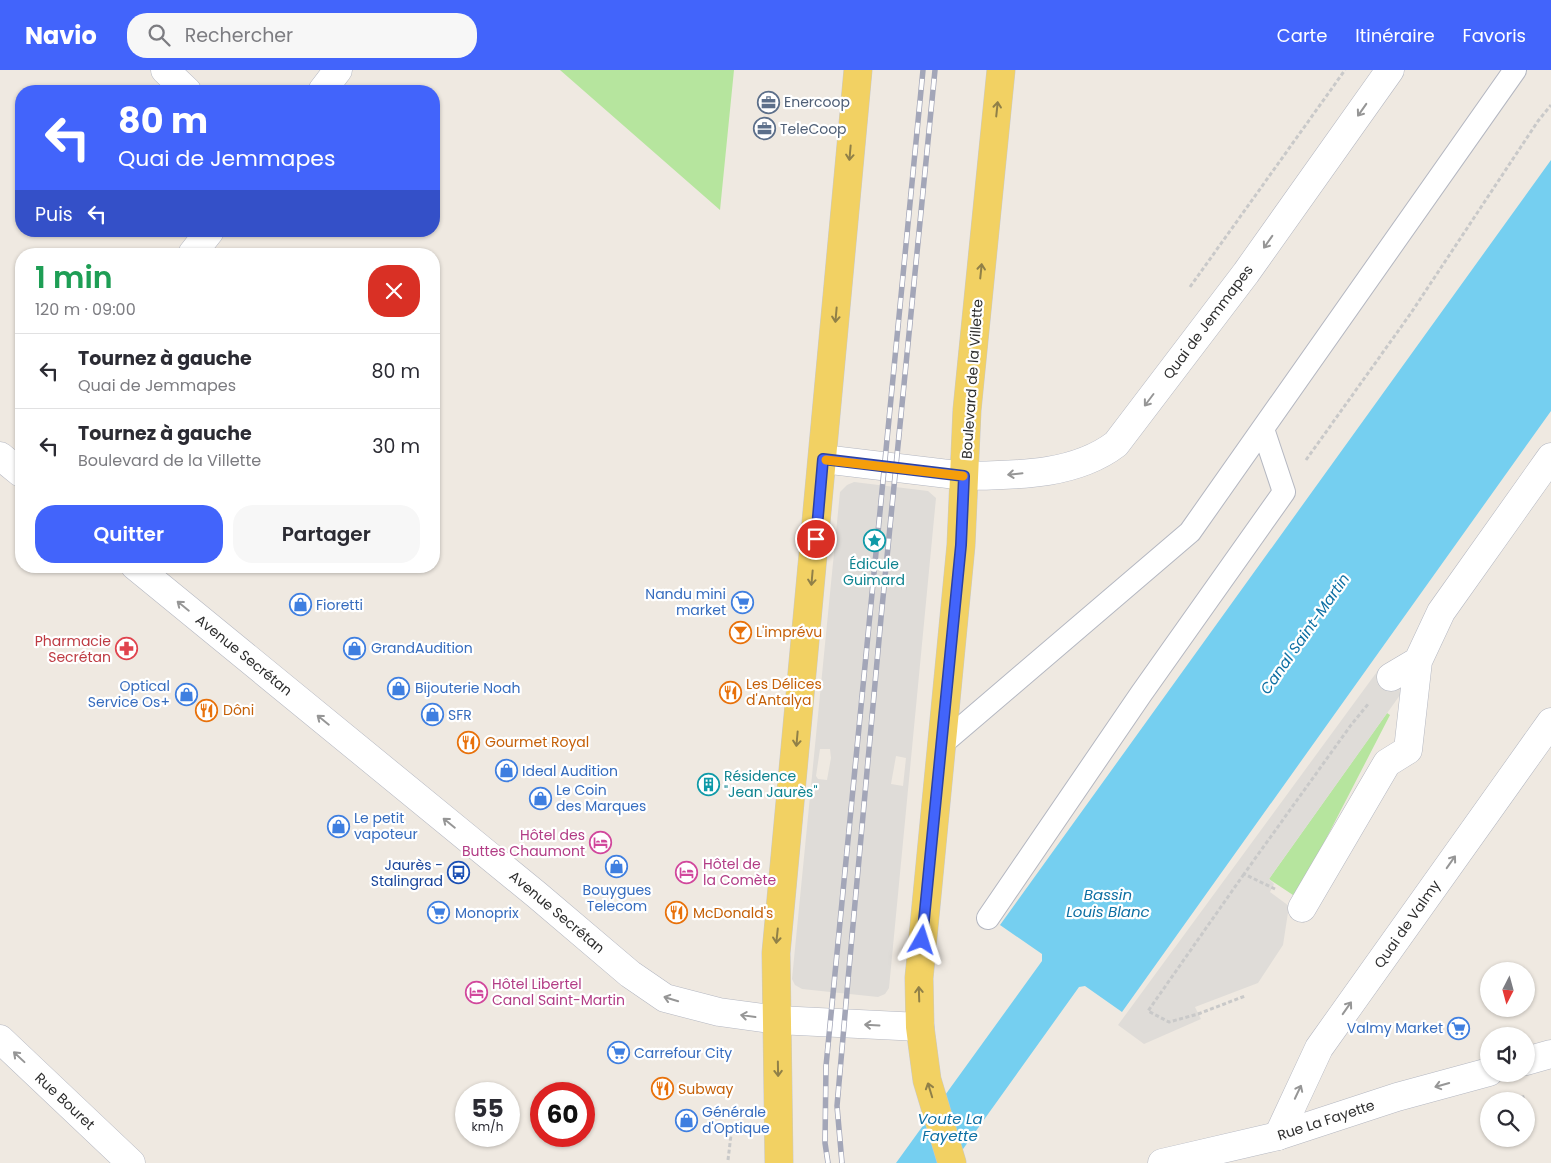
<!DOCTYPE html>
<html lang="fr">
<meta charset="utf-8">
<style>
body{margin:0;font-family:Poppins,sans-serif;background:#f7f7f7;color:#2b2b33;height:100vh;display:flex;flex-direction:column;font-size:19px;white-space:nowrap}
*{box-sizing:border-box;margin:0}
p{font-size:16px;color:#7c7c81}
.icon{flex:none;width:28px;height:28px;fill:none;stroke:currentColor;stroke-width:2;stroke-linecap:round;stroke-linejoin:round}
.map{position:relative;flex:1;overflow:hidden}
.details{position:absolute;left:15px;top:178px;width:425px;height:325px;display:flex;flex-direction:column;background:#fff;border-radius:20px;box-shadow:0 1px 4px #0004}
.details>*{flex:none}
.banner{position:absolute;left:15px;top:15px;width:425px;height:152px;border-radius:20px;box-shadow:0 1px 4px #0004;background:#4264fb;color:#fff;overflow:hidden}
.needle{width:32px;rotate:186deg}
.fabs{position:absolute;left:1480px;top:892px;display:grid;gap:10px}
.fabs a{display:grid;place-items:center;width:55px;height:55px;border-radius:50%;background:#fff;box-shadow:0 1px 4px #0004;font-size:25px}
.speed{position:absolute;left:455px;top:1012px;display:flex;gap:10px;font-size:25px;font-weight:700;text-align:center}
.speed>*{display:grid;place-content:center;width:65px;height:65px;border-radius:50%;background:#fff;box-shadow:0 1px 4px #0004;line-height:1}
.speed small{font-size:12px;font-weight:400}
.speed .limit{border:8px solid #d22;background:#fff;color:#111}
.pin{position:absolute;display:grid;place-items:center;width:42px;height:42px;color:#fff;margin:-21px;border:2px solid #fff;border-radius:50%;box-shadow:0 1px 5px #0007}
.me{position:absolute;width:55px;margin:-28px;rotate:6deg;stroke-linejoin:round;filter:drop-shadow(0 0 4px #0008)}
.turn{display:flex;align-items:center;gap:18px;height:105px;padding:0 20px;font-size:22px}
.turn .icon{width:65px;height:65px;stroke-width:2.5}
.turn b{display:block;font-size:35px;line-height:42px}
.then{display:flex;align-items:center;height:48px;padding:0 20px;background:#0003;gap:10px;font-size:19px}
.round{display:grid;place-items:center;flex:none;width:52px;height:52px;border-radius:20px;background:#f7f7f7}
.overview{display:flex;align-items:center;justify-content:space-between;height:85px;padding:0 20px}
h1{font-size:30px;font-weight:600;line-height:38px;color:#1e9e55}
.cta{display:flex;gap:10px;margin-top:auto;padding:10px 20px}
.cta a{flex:1;height:58px;border-radius:20px;background:#4264fb;color:#fff;font-size:20px;font-weight:600;line-height:58px;text-align:center}
.cta a+a{background:#f7f7f7;color:#2b2b33}
ul{padding:0;list-style:none}
li{display:flex;align-items:center;gap:15px;height:75px;padding:0 20px;border-top:1px solid #e1e1e2}
li div{flex:1}
li b{display:block;font-size:19px}
li em{font-style:normal}
header{display:flex;align-items:center;gap:30px;box-sizing:border-box;height:70px;padding:0 25px;background:#4264fb;color:#fff}
header strong{font-size:24px}
nav{display:flex;gap:28px;margin-inline-start:auto;font-size:18px}
.search{width:350px;height:45px;background:#f7f7f7;display:flex;align-items:center;gap:12px;box-sizing:border-box;padding:0 18px;border-radius:20px;color:#7c7c81;font-size:19px}
.map>svg:first-child{display:block}
.green{fill:#b6e59e}
.plaza{fill:#dfdcd8;fill-rule:evenodd}
.water{fill:#75cff0}
.lines{fill:none;stroke-linecap:round;stroke-linejoin:round}
.lane-casing{stroke:#b4b7c1;stroke-width:24}
.street-casing{stroke:#b4b7c1;stroke-width:29}
.secondary-casing{stroke:#b4b7c1;stroke-width:29}
.primary-casing{stroke:#c9c9c9;stroke-width:29}
.path{stroke:#c9c9c9;stroke-width:3;stroke-dasharray:4 2.5;stroke-linecap:butt}
.lane{stroke:#fff;stroke-width:22}
.street{stroke:#fff;stroke-width:28}
.secondary{stroke:#fff;stroke-width:28}
.primary{stroke:#f2d163;stroke-width:28}
.rail-casing{stroke:#a3a6b8;stroke-width:5.5}
.rail{stroke:#fff;stroke-width:4;stroke-dasharray:11;stroke-linecap:butt}
.oneway{stroke:#908048}
.oneway2{stroke:#969696}
.route-casing{stroke:#2b41a3;stroke-width:12}
.route{stroke:#4264fb;stroke-width:9}
.slow{stroke:#f59e0b;stroke-width:9}
.labels{text-anchor:middle;stroke-width:4.5;stroke-linejoin:round;paint-order:stroke}
.service-label{font-size:14px;fill:#4e5e75;stroke:#fff;text-anchor:start}
.street-label{font-size:14px;fill:#2e2e2e;stroke:#fff}
.culture-label{font-size:14px;fill:#0d838f;stroke:#fff}
.shop-label{font-size:14px;fill:#366cbe;stroke:#fff;text-anchor:start}
.food-label{font-size:14px;fill:#c56008;stroke:#fff;text-anchor:start}
.health-label{font-size:14px;fill:#be3a42;stroke:#fff;text-anchor:end}
.hotel-label{font-size:14px;fill:#b23c85;stroke:#fff;text-anchor:start}
.transit-label{font-size:14px;fill:#164399;stroke:#fff;text-anchor:end}
.water-label{font-size:15px;font-style:italic;fill:#0d6fa3;stroke:#fff}
</style>
<header>
<strong>Navio</strong>
<div class="search"><svg class="icon" aria-label="search" viewBox="0 0 24 24"><circle cx="10" cy="10" r="6"/><path d="M15 15l6 6"/></svg>Rechercher</div>
<nav><a>Carte</a><a>Itinéraire</a><a>Favoris</a></nav>
</header>
<div class="map">
<svg width="1551" height="1093" viewBox="0 0 1551 1093">
<rect width="100%" height="100%" fill="#efe9e1"/>
<path class="green" d="M560,0H734L720,140Z
M1387,643L1390,645L1296,827L1269,809Z"/>
<path class="plaza" d="M854,412L928,421L936,428L889,918L885,924L878,927L802,919L795,915L792,909L840,422L847,415ZM820,679H830L831,688L827,710L818,709L816,706ZM896,686L906,688L903,716L891,714Z
M1379,599L1405,618L1269,809L1274,814L1270,822L1289,836L1283,875L1258,913L1195,937L1201,949L1144,974L1118,955Z"/>
<path class="water" d="M1551,90V341L1122,942L1085,916L1079,917L953,1093H896L1042,891V884L1000,855Z"/>
<g class="lines">
<defs>
<path id="lane" d="M942,674L1190,462L1515,0
M988,848L1141,624L1284,422L1263,359"/>
<path id="street" d="M165,0L187,21
M322,21L338,0
M192,184L210,161
M965,406C1015,405 1074,406 1116,374L1246,203L1390,0
M1391,607L1418,591
M1302,838L1387,693L1408,680L1418,591L1441,542L1551,387
M0,969L131,1093
M1278,1066L1319,978L1551,652"/>
<path id="secondary" d="M0,386L21,403
M823,389L965,406
M135,496L537,825L630,904L665,928L719,942L777,950L920,957
M1526,991L1551,984
M1162,1093L1278,1066L1397,1027L1489,1002"/>
<path id="primary" d="M779,1093L776,883L858,0
M952,1093L927,1010L920,957L919,908L961,475L967,340L1001,0"/>
</defs>
<use href="#lane" class="lane-casing"/>
<use href="#street" class="street-casing"/>
<use href="#secondary" class="secondary-casing"/>
<use href="#primary" class="primary-casing"/>
<path class="path" d="M1190,217L1345,0
M1306,390L1411,243L1538,51L1551,35
M1244,804L1148,941L1169,952L1198,944L1245,926
M1275,819L1244,804L1351,655L1369,633
M1508,1031L1526,1026
M728,1090L731,1065"/>
<use href="#lane" class="lane"/>
<use href="#street" class="street"/>
<use href="#secondary" class="secondary"/>
<use href="#primary" class="primary"/>
<defs>
<path id="rail" d="M828,1093L825,1073L826,996L923,0
M842,1093L837,1036L848,910L881,548L935,0"/>
</defs>
<use href="#rail" class="rail-casing"/>
<use href="#rail" class="rail"/>
</g>
<defs><path id="oneway-shaft" d="M-6 0H5M1.5-3L5.5 0L1.5 3" fill="none" stroke-width="1.6" stroke-linecap="round" stroke-linejoin="round" transform="scale(1.25)"/></defs>
<g class="oneway">
<use href="#oneway-shaft" transform="translate(997 39) rotate(-84)"/>
<use href="#oneway-shaft" transform="translate(850 83) rotate(95)"/>
<use href="#oneway-shaft" transform="translate(981 201) rotate(-84)"/>
<use href="#oneway-shaft" transform="translate(836 245) rotate(95)"/>
<use href="#oneway-shaft" transform="translate(812 508) rotate(95)"/>
<use href="#oneway-shaft" transform="translate(797 669) rotate(95)"/>
<use href="#oneway-shaft" transform="translate(777 866) rotate(96)"/>
<use href="#oneway-shaft" transform="translate(919 924) rotate(-92)"/>
<use href="#oneway-shaft" transform="translate(778 999) rotate(89)"/>
<use href="#oneway-shaft" transform="translate(930 1020) rotate(-107)"/>
</g>
<g class="oneway2">
<use href="#oneway-shaft" transform="translate(1362 40) rotate(125)"/>
<use href="#oneway-shaft" transform="translate(1268 172) rotate(125)"/>
<use href="#oneway-shaft" transform="translate(1149 330) rotate(127)"/>
<use href="#oneway-shaft" transform="translate(1015 404) rotate(174)"/>
<use href="#oneway-shaft" transform="translate(183 536) rotate(-141)"/>
<use href="#oneway-shaft" transform="translate(323 650) rotate(-141)"/>
<use href="#oneway-shaft" transform="translate(449 753) rotate(-141)"/>
<use href="#oneway-shaft" transform="translate(1451 792) rotate(-55)"/>
<use href="#oneway-shaft" transform="translate(671 929) rotate(-163)"/>
<use href="#oneway-shaft" transform="translate(1347 938) rotate(-55)"/>
<use href="#oneway-shaft" transform="translate(748 946) rotate(-172)"/>
<use href="#oneway-shaft" transform="translate(872 955) rotate(-177)"/>
<use href="#oneway-shaft" transform="translate(19 987) rotate(-137)"/>
<use href="#oneway-shaft" transform="translate(1442 1015) rotate(164)"/>
<use href="#oneway-shaft" transform="translate(1298 1022) rotate(-65)"/>
</g>
<g class="lines">
<defs>
<path id="route" d="M816,469L823,389L964,406L961,475L922,870"/>
</defs>
<use href="#route" class="route-casing"/>
<use href="#route" class="route"/>
<path class="slow" d="M826,390L963,406"/>
</g>
<defs>
<symbol id="office-ring" viewBox="-11 -11 22 22"><circle r="9.5" fill="#fff" stroke="#5c6f8a" stroke-width="1.5"/><path d="M-6-3h4V-5.5h4V-3h4V5H-6ZM-1-4.5V-3h2v-1.5ZM-6 0V1H6V0Z" fill="#5c6f8a"/></symbol>
<symbol id="sight-ring" viewBox="-11 -11 22 22"><circle r="9.5" fill="#fff" stroke="#0f9aa8" stroke-width="1.5"/><path d="M0-6L1.8-2.2L6-1.7L2.9 1.2L3.7 5.4L0 3.3L-3.7 5.4L-2.9 1.2L-6-1.7L-1.8-2.2Z" fill="#0f9aa8"/></symbol>
<symbol id="supermarket-ring" viewBox="-11 -11 22 22"><circle r="9.5" fill="#fff" stroke="#3f7fe0" stroke-width="1.5"/><path d="M-6-5.5h2.5l.6 2H6L4.5 2H-2.5L-4.4-4H-6ZM-1.5 3.2a1.3 1.3 0 1 0 .1 0ZM3 3.2a1.3 1.3 0 1 0 .1 0Z" fill="#3f7fe0"/></symbol>
<symbol id="shop-ring" viewBox="-11 -11 22 22"><circle r="9.5" fill="#fff" stroke="#3f7fe0" stroke-width="1.5"/><path d="M-5-2.5h2.3a2.7 3.5 0 0 1 5.4 0H5L5.5 6h-11ZM-1.5-2.5h3a1.5 2.3 0 0 0-3 0Z" fill="#3f7fe0"/></symbol>
<symbol id="bar-ring" viewBox="-11 -11 22 22"><circle r="9.5" fill="#fff" stroke="#e8710a" stroke-width="1.5"/><path d="M-6-5H6L.8 .8V4.5H3.5V6h-7V4.5H-.8V.8Z" fill="#e8710a"/></symbol>
<symbol id="pharmacy-ring" viewBox="-11 -11 22 22"><circle r="9.5" fill="#fff" stroke="#e0444e" stroke-width="1.5"/><path d="M-2-6h4v4h4v4h-4v4h-4v-4h-4v-4h4Z" fill="#e0444e"/></symbol>
<symbol id="restaurant-ring" viewBox="-11 -11 22 22"><circle r="9.5" fill="#fff" stroke="#e8710a" stroke-width="1.5"/><path d="M-5-6h1v4h1v-4h1v4h1v-4h1v5L-1.5 .5V6h-2V.5L-5-1ZM5-6V6H3V1.5H1.5Q1.5-4 5-6Z" fill="#e8710a"/></symbol>
<symbol id="building-ring" viewBox="-11 -11 22 22"><circle r="9.5" fill="#fff" stroke="#0f9aa8" stroke-width="1.5"/><path d="M-4-6H4V6H1V3H-1V6H-4ZM-2.5-4.3h1.7v1.8h-1.7ZM.8-4.3h1.7v1.8H.8ZM-2.5-1h1.7V.8h-1.7ZM.8-1h1.7V.8H.8Z" fill="#0f9aa8"/></symbol>
<symbol id="hotel-ring" viewBox="-11 -11 22 22"><circle r="9.5" fill="#fff" stroke="#d1479c" stroke-width="1.5"/><path d="M-6-4.5h1.5V1H6V5H4.5V3h-9V5H-6ZM-4 0a1.8 1.8 0 1 1 3.6 0ZM.5 0V-2.5h3Q6-2.5 6 0Z" fill="#d1479c"/></symbol>
<symbol id="bus-ring" viewBox="-11 -11 22 22"><circle r="9.5" fill="#fff" stroke="#1a4fb4" stroke-width="1.5"/><path d="M-5-6H5V4H4V6H2V4H-2V6H-4V4H-5ZM-3.5-4V0h7V-4ZM-3.5 1.2v1.5H-2V1.2ZM2 1.2v1.5H3.5V1.2Z" fill="#1a4fb4"/></symbol>
</defs>
<g fill-rule="evenodd">
<use href="#office-ring" x="756" y="20" width="25" height="25"/>
<use href="#office-ring" x="752" y="46" width="25" height="25"/>
<use href="#sight-ring" x="862" y="458" width="25" height="25"/>
<use href="#supermarket-ring" x="730" y="520" width="25" height="25"/>
<use href="#shop-ring" x="288" y="522" width="25" height="25"/>
<use href="#bar-ring" x="728" y="550" width="25" height="25"/>
<use href="#shop-ring" x="342" y="566" width="25" height="25"/>
<use href="#pharmacy-ring" x="114" y="566" width="25" height="25"/>
<use href="#shop-ring" x="386" y="606" width="25" height="25"/>
<use href="#restaurant-ring" x="718" y="610" width="25" height="25"/>
<use href="#shop-ring" x="174" y="612" width="25" height="25"/>
<use href="#restaurant-ring" x="194" y="628" width="25" height="25"/>
<use href="#shop-ring" x="420" y="632" width="25" height="25"/>
<use href="#restaurant-ring" x="456" y="660" width="25" height="25"/>
<use href="#shop-ring" x="494" y="688" width="25" height="25"/>
<use href="#building-ring" x="696" y="702" width="25" height="25"/>
<use href="#shop-ring" x="528" y="716" width="25" height="25"/>
<use href="#shop-ring" x="326" y="744" width="25" height="25"/>
<use href="#hotel-ring" x="588" y="760" width="25" height="25"/>
<use href="#shop-ring" x="604" y="784" width="25" height="25"/>
<use href="#hotel-ring" x="674" y="790" width="25" height="25"/>
<use href="#bus-ring" x="446" y="790" width="25" height="25"/>
<use href="#supermarket-ring" x="426" y="830" width="25" height="25"/>
<use href="#restaurant-ring" x="664" y="830" width="25" height="25"/>
<use href="#hotel-ring" x="464" y="910" width="25" height="25"/>
<use href="#supermarket-ring" x="1446" y="946" width="25" height="25"/>
<use href="#supermarket-ring" x="606" y="970" width="25" height="25"/>
<use href="#restaurant-ring" x="650" y="1006" width="25" height="25"/>
<use href="#shop-ring" x="674" y="1038" width="25" height="25"/>
</g>
<g class="labels">
<g class="service-label">
<text x="784" y="37">Enercoop</text>
<text x="780" y="64">TeleCoop</text>
</g>
<g class="street-label">
<text transform="translate(1208 252) rotate(-53)" y="5">Quai de Jemmapes</text>
<text transform="translate(972 309) rotate(-86)" y="5">Boulevard de la Villette</text>
<text transform="translate(244 585) rotate(39)" y="5">Avenue Secrétan</text>
<text transform="translate(557 842) rotate(40)" y="5">Avenue Secrétan</text>
<text transform="translate(1407 854) rotate(-55)" y="5">Quai de Valmy</text>
<text transform="translate(65 1031) rotate(43)" y="5">Rue Bouret</text>
<text transform="translate(1326 1050) rotate(-18)" y="5">Rue La Fayette</text>
</g>
<g class="culture-label">
<text x="874" y="499">Édicule<tspan x="874" dy="16">Guimard</tspan></text>
<text x="724" y="711" text-anchor="start">Résidence<tspan x="724" dy="16">"Jean Jaurès"</tspan></text>
</g>
<g class="shop-label">
<text x="726" y="529" text-anchor="end">Nandu mini<tspan x="726" dy="16">market</tspan></text>
<text x="316" y="540">Fioretti</text>
<text x="371" y="583">GrandAudition</text>
<text x="170" y="621" text-anchor="end">Optical<tspan x="170" dy="16">Service Os+</tspan></text>
<text x="415" y="623">Bijouterie Noah</text>
<text x="448" y="650">SFR</text>
<text x="522" y="706">Ideal Audition</text>
<text x="556" y="725">Le Coin<tspan x="556" dy="16">des Marques</tspan></text>
<text x="354" y="753">Le petit<tspan x="354" dy="16">vapoteur</tspan></text>
<text x="617" y="825" text-anchor="middle">Bouygues<tspan x="617" dy="16">Telecom</tspan></text>
<text x="455" y="848">Monoprix</text>
<text x="1443" y="963" text-anchor="end">Valmy Market</text>
<text x="634" y="988">Carrefour City</text>
<text x="702" y="1047">Générale<tspan x="702" dy="16">d'Optique</tspan></text>
</g>
<g class="food-label">
<text x="756" y="567">L'imprévu</text>
<text x="746" y="619">Les Délices<tspan x="746" dy="16">d'Antalya</tspan></text>
<text x="223" y="645">Dôni</text>
<text x="485" y="677">Gourmet Royal</text>
<text x="693" y="848">McDonald's</text>
<text x="678" y="1024">Subway</text>
</g>
<g class="health-label">
<text x="111" y="576">Pharmacie<tspan x="111" dy="16">Secrétan</tspan></text>
</g>
<g class="hotel-label">
<text x="585" y="770" text-anchor="end">Hôtel des<tspan x="585" dy="16">Buttes Chaumont</tspan></text>
<text x="703" y="799">Hôtel de<tspan x="703" dy="16">la Comète</tspan></text>
<text x="492" y="919">Hôtel Libertel<tspan x="492" dy="16">Canal Saint-Martin</tspan></text>
</g>
<g class="transit-label">
<text x="443" y="800">Jaurès -<tspan x="443" dy="16">Stalingrad</tspan></text>
</g>
<g class="water-label">
<text transform="translate(1305 564) rotate(-55)" y="5">Canal Saint-Martin</text>
<text x="1108" y="830">Bassin<tspan x="1108" dy="17">Louis Blanc</tspan></text>
<text x="950" y="1054">Voute La<tspan x="950" dy="17">Fayette</tspan></text>
</g>
</g>
</svg>
<div class="fabs">
<a><svg class="needle" viewBox="-14 -14 28 28"><path d="M0-13l5 13h-10z" fill="#e53935"/><path d="M0 13l5-13h-10z" fill="#7c7c81"/></svg></a>
<a><svg class="icon" aria-label="sound" viewBox="0 0 24 24"><path d="M4 9h4l5-4v14l-5-4H4zM17 9q2 3 0 6"/></svg></a>
<a><svg class="icon" aria-label="search" viewBox="0 0 24 24"><circle cx="10" cy="10" r="6"/><path d="M15 15l6 6"/></svg></a>
</div>
<div class="speed"><div>55<small>km/h</small></div><div class="limit">60</div></div>
<div class="pin" style="left:816px;top:469px;background:#d93025"><svg class="icon" aria-label="arrive" viewBox="0 0 24 24"><path d="M6 21V4h12l-3 4 3 4H6"/></svg></div>
<svg class="me" style="left:922px;top:870px" viewBox="-20 -20 40 40"><path d="M0-17L14 15 0 8-14 15z" fill="#4264fb" stroke="#fff" stroke-width="4"/></svg>
<div class="banner">
<div class="turn"><svg class="icon" aria-label="left" viewBox="0 0 24 24"><path d="M17 20v-9H6M10 6l-5 5 5 5"/></svg><div><b>80 m</b>Quai de Jemmapes</div></div>
<div class="then">Puis<svg class="icon" aria-label="left" viewBox="0 0 24 24"><path d="M17 20v-9H6M10 6l-5 5 5 5"/></svg></div>
</div>
<section class="details">
<div class="overview"><div><h1>1 min</h1><p>120 m · 09:00</p></div><a class="round" style="background:#d93025;color:#fff"><svg class="icon" aria-label="close" viewBox="0 0 24 24"><path d="M6 6l12 12M18 6L6 18"/></svg></a></div>
<ul>
<li><svg class="icon" aria-label="left" viewBox="0 0 24 24"><path d="M17 20v-9H6M10 6l-5 5 5 5"/></svg><div><b>Tournez à gauche</b><p>Quai de Jemmapes</p></div><em>80 m</em></li>
<li><svg class="icon" aria-label="left" viewBox="0 0 24 24"><path d="M17 20v-9H6M10 6l-5 5 5 5"/></svg><div><b>Tournez à gauche</b><p>Boulevard de la Villette</p></div><em>30 m</em></li>
</ul>
<div class="cta"><a>Quitter</a><a>Partager</a></div>
</section>
</div>
